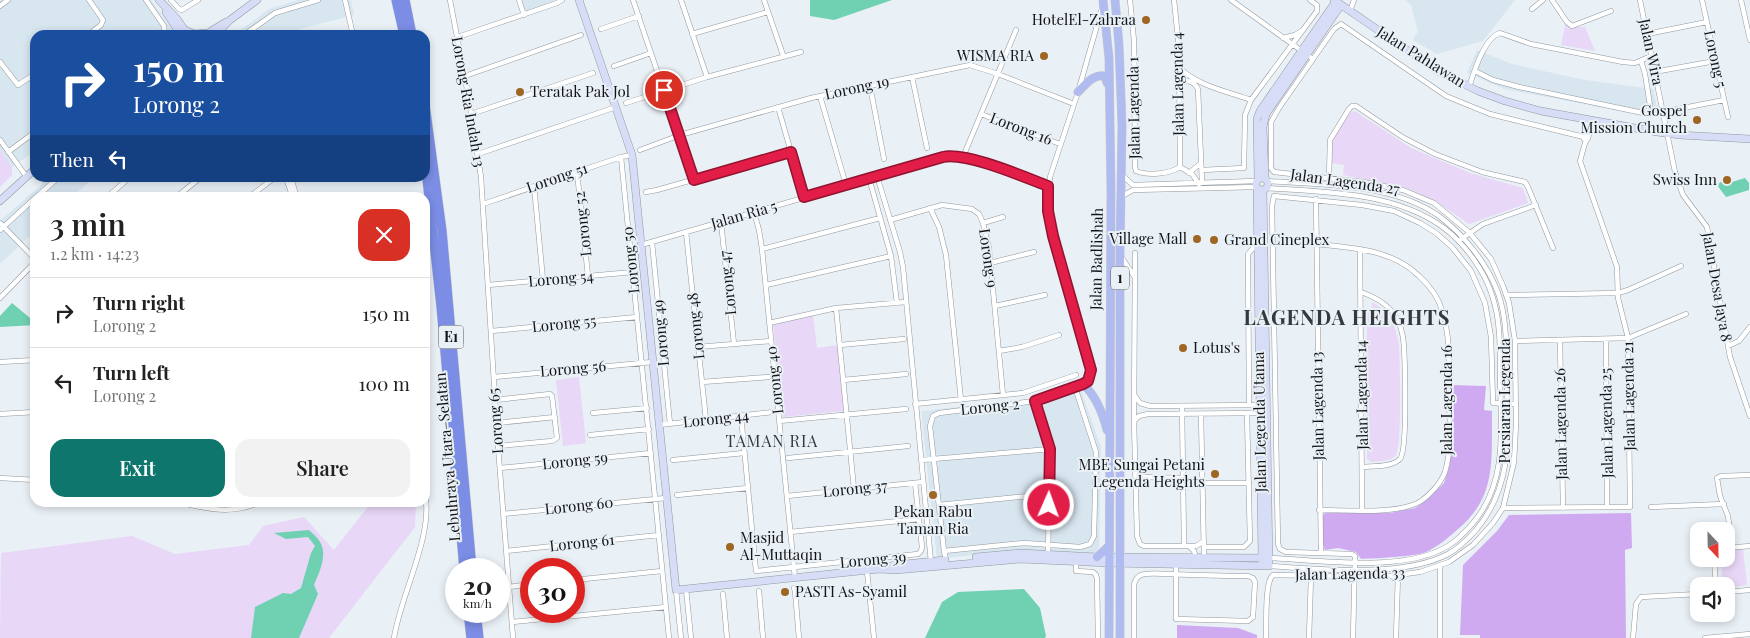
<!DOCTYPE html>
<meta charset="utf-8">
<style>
body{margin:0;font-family:"Playfair Display",serif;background:#f2f2f2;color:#222;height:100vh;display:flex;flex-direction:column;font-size:19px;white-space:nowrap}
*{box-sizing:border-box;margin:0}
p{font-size:16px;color:#767676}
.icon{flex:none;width:28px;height:28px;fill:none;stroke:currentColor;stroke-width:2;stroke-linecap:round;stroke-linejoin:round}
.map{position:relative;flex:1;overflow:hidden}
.side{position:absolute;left:30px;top:192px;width:400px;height:315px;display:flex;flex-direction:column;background:#fff;border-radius:15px;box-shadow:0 2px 8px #0003}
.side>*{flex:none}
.top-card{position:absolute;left:30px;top:30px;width:400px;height:152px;border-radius:15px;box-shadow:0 2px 8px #0003;background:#1a4fa0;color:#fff;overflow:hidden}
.needle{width:32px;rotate:158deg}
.controls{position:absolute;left:1690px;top:522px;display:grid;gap:10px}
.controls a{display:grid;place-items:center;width:45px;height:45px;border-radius:10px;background:#fff;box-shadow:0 2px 8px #0003;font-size:25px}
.speed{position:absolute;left:445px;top:558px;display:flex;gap:10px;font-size:25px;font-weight:700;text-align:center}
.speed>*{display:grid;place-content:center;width:65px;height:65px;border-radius:50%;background:#fff;box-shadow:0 2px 8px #0003;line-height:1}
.speed small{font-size:12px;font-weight:400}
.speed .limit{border:8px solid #d22;background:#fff;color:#111}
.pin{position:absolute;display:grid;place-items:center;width:42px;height:42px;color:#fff;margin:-21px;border:2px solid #fff;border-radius:50%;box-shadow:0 1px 5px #0007}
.me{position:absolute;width:55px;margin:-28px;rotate:2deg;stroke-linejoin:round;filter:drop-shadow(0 0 4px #0008)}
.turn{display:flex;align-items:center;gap:18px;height:105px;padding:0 20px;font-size:22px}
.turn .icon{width:65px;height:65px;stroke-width:2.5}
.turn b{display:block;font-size:35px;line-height:42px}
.then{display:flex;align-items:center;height:48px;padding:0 20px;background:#0003;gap:10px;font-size:19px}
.round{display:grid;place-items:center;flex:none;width:52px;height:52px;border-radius:15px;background:#f2f2f2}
.head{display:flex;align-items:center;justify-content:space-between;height:85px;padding:0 20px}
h1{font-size:30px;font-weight:600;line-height:38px}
.cta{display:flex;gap:10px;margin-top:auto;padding:10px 20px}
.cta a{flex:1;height:58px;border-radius:15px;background:#0f766e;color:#fff;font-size:20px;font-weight:600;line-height:58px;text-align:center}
.cta a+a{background:#f2f2f2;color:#222}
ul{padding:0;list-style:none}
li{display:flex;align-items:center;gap:15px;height:70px;padding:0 20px;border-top:1px solid #e0e0e0}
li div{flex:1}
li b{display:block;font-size:19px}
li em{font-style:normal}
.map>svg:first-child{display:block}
.built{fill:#d8e6f0}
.green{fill:#e8d7f7}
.forest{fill:#cfaaf1}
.water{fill:#6fd1b1}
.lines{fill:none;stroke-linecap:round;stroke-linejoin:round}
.street-casing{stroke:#92989d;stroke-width:5.5}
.secondary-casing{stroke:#92989d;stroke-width:8}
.primary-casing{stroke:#cbcbcc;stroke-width:9}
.highway-casing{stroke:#cbcbcc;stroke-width:10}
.street{stroke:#fff;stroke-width:4.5}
.secondary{stroke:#d7ddf7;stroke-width:7}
.primary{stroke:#b0bbef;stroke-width:8}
.highway{stroke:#7b8de5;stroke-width:9}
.route-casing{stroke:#92132f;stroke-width:12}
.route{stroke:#e11d48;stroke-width:9}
.poi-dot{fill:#9e6622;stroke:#e9f0f6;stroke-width:2}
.labels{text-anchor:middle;stroke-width:4;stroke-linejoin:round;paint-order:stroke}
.shield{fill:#e9f0f6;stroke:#525659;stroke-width:1}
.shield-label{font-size:14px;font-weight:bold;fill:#121416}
.poi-label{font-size:15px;fill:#121416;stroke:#e9f0f6;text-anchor:end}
.street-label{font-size:15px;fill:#121416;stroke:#e9f0f6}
.neighbourhood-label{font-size:16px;letter-spacing:1px;fill:#33393d;stroke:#e9f0f6}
.district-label{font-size:20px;font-weight:bold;letter-spacing:1px;fill:#33393d;stroke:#e9f0f6}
</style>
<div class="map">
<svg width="1750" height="638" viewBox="0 0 1750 638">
<rect width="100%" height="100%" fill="#e9f0f6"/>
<path class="built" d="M0,0H151L176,35H35V151L12,167L0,150Z
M298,0H351L354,15L285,33L286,35H234L269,9Z
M517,0H558L556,2L522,15Z
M1405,0H1515L1483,41L1437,54L1413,40L1418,31L1411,5Z
M1477,50L1512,64L1585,80L1653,89L1659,116L1621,111L1504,89L1467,73Z
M49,178H94L72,197L35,198V231L0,264V221Z
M1078,382L1101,447L1099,548L1094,553L1009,551L937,559L921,411L1030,399Z"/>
<path class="green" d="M1565,25L1573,27H1585L1595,51L1561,45Z
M1355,111L1411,148L1470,173L1523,188L1528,203L1469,224L1435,201L1407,188L1343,175L1344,165L1332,163C1330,136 1336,132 1351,112Z
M0,150L12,167V175L0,187Z
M1372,302C1380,307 1386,311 1391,320C1395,327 1398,338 1399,346C1400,362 1402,445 1396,455C1391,462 1379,461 1371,462L1367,459V313H1372Z
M813,315L817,348L838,345L844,411L783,417L773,323Z
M579,377L586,443L563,446L556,380Z
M371,503H416L415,527L329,638H0L1,553L132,536L175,554L249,545L263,526L304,517L334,550Z
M1743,549L1747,585L1726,588V586H1721L1723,559H1726V550Z"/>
<path class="forest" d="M1450,385L1486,386L1484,410L1492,411C1491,459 1498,496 1457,530C1448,538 1437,547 1426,552C1413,557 1377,558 1361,559L1356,552L1338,548L1325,550L1323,545V515L1325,513H1390L1415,508L1427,500L1444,483L1450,464Z
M1631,513L1632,548L1625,550L1626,638H1480V635H1460L1463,565L1497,531L1509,515Z
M1177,625L1238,628L1257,635V638H1177Z"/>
<path class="water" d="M810,0H892L834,20L810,16Z
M1727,177L1732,182L1745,178L1749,183V190L1726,197L1717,185Z
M12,303L30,318L35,313V325L0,327V316Z
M309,530C313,534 318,538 320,542C328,555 319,573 314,585L318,594L299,638H251L255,607L283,593L291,594L301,588L311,553L315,546L308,537L286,539L274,533Z
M1024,589L1040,608L1046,636L1045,638H925L942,602L958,592Z"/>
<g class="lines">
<defs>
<path id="street" d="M146,0L164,26L165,35
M171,0L179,9L182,10L198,0
M345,0L353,35
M450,0L468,94L481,177L498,446L513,638
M519,0L524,15
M633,0L694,180
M681,0L707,77
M764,0L783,55
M1130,0L1134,41L1135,167L1136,171C1148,176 1169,174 1180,167
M1174,0L1179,48L1180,167
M1231,0L1313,59
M1552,0L1567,22L1572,26L1611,11
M1640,0L1675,172L1683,195L1707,227L1730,357L1750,416
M1702,0L1728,117
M1741,0L1750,40
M0,6L8,0
M1532,9L1543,0
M1350,11L1354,0
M601,29L639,16
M692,34L768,12
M1647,34L1707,22
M88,35L101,25L103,20L89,0
M244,35L275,13L318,0
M458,37L557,3L562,0
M1283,38L1295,35L1303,30
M0,62L18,85L35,74
M614,66L651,53
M1179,67C1195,85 1229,92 1251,100
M1475,71L1493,80L1519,87L1643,113L1649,110L1650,105L1645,74L1641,61
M1654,72L1715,61
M465,76L581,35
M912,77L927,148
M1179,83C1188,80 1193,80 1198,89L1202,183
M870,86L884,159
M1469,87C1474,72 1484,38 1500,33L1531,44L1623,62L1635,63L1651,56
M820,96L846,185
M626,103L707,77L801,52
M778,107L804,197
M1663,112L1724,100
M471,114L593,73
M981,114L1060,144
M1584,139L1587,120
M0,140L26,176
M640,150L680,135L811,98L970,65L998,74L1074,104
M8,152L35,132
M478,154L616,107
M621,157L669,638
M963,157L1016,30
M1180,167L1192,174L1199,184
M1202,170L1244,168L1245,115L1251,100L1317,11V5L1310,0
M577,172L588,276
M1189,173L1201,163
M1122,175L1133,185L1256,181
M877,176L900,252L903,267L931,562
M286,178L293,198
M291,178L297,198
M869,178L891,256L897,303
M1329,179L1330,140L1349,109L1352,106H1356L1404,138L1435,154L1482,172L1525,182L1528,187L1553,248
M1267,181C1321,184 1394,184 1439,216C1464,235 1487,263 1498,293C1508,321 1506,353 1507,383C1508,436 1513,486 1476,530C1468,539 1459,548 1448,554C1403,578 1320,569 1269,566
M534,186L543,280
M1266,188C1325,192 1396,192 1444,228C1465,244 1484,270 1492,295C1501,321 1500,351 1500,378C1501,428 1508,482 1473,523C1466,531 1458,540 1448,546C1403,573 1321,560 1269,558
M646,192L657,190L791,152
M1122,196L1133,190L1256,187
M35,198L58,178
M106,198L129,178
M175,198L200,178
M248,198L274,178
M1316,199L1321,552
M483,204L621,157L632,155
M930,208L939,227L946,255L961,400
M754,212L759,230L762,249L795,578
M890,220L942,205L972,209L979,214L983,223L989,248L1003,395
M721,222L734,344
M0,223L35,259
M983,223L1003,217
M0,230L35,198
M686,232L706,420
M1461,239L1483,224L1536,205
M652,242L670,424
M1316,244C1352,248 1392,249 1419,276C1429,285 1438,297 1442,310C1451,338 1449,368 1449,397C1450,421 1452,449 1445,472C1441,483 1430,495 1421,501C1399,515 1346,510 1319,510
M641,245L948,156C973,154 1023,177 1048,186
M762,249L880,218
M1360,249L1362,510
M1135,253L1134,421L1137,536L1140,544L1144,546H1196L1204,541
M1122,258L1134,276
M990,263L1034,252
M488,285L633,272
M766,285L891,256
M1361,292C1375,297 1390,305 1397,319C1400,325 1402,331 1403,337C1405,354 1408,450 1400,459C1392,467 1374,466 1363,467
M1506,295L1618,293L1628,290L1681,266
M0,298L35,262
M995,306L1045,295
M836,308L854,489
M769,323L836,308L906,302
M491,331L637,317
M1606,339L1607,507
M1560,340L1563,508
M1515,341L1628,338L1686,314
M840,345L904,339
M1728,346L1739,341L1750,327
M698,347L771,341
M999,351L1022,347L1059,335
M0,362L35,360
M494,377L652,362
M843,380L906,374
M702,382L769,377
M1135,396L1140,403L1150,406L1262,405
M495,400L550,394L552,396L557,438L552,441L498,446
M1035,401L1050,454L1048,555
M915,404L1023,393L1076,375
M1249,404L1248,254L1257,244
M1182,406L1184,546
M593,413L647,408
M0,414L35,412
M1201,414L1204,557
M741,416L756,571L918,554L921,551L922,547L915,483
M779,421L906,409
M1134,421L1139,416L1148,414L1260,413
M497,423L555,417
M659,425L773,412
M590,435L649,429
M788,458L908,446
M673,460L744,453
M921,460L1050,449
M500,468L651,453
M1136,477L1183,478
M0,478L35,480
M1203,483H1249
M677,495L748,488
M787,496L923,482
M178,502C207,509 232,515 260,502
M939,505L1049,494
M1651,507L1724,504
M1503,508L1630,507L1628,338L1618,298L1617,267L1580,161L1585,143L1588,138L1593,121
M503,514L666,498
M790,532L919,519
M1189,546L1194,551L1196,558
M1204,547H1244L1250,541L1247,414
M1732,547L1728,516L1720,496L1717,478L1721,476L1750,475
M1726,548L1750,546
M506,551L659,535
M944,551L1024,543L1080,547L1090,544L1094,536L1096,452L1075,387
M1714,559L1716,586
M946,560L944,551L930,426L933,416L939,413L1035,401L1083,384L1090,376V364L1056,248L1048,211V195L1050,177L1078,92L1102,8
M1076,562V571L1093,572L1096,575L1097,579L1098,638
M867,571L874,638
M574,580L662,571
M509,587L531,584
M794,588L795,591L799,638
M686,589L691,638
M676,590L681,638
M759,591L763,638
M1726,592L1750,590
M723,594L727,638
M512,622L666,607
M394,638C400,596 434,535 425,494
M1134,638V584C1136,579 1137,577 1141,575C1149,572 1161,574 1169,574C1195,575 1222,576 1248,576L1253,578L1255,582L1253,617L1248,621L1176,619C1176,601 1176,582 1176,564
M1266,638C1267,625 1264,582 1273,575L1383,577L1420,572L1449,562L1473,545L1493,523L1503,508L1514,462L1516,424L1515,341L1509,303L1503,286L1491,259L1469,232L1434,203L1403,190L1363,182L1274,172L1271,168V122L1279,108L1334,29L1341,24L1446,96L1490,114L1588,138
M1309,638L1311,576
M1353,638L1355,556L1352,554L1286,552L1280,549L1278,544L1272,206L1274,196L1362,205L1394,211L1420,223L1436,233L1452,247L1471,271L1485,303L1491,337L1493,403L1516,404
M1396,638L1398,575
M1440,638V566
M1633,638L1636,604L1641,597L1699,594
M1705,638L1750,634"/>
<path id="secondary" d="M159,0L177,19L188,35
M579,0L632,155L676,590L879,569L896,570L1020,559L1109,563L1269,566L1263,190
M1334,0L1438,71L1478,91L1505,101L1541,111L1657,132L1680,135L1750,139
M166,12L181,35
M185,30L194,34L207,33
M205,35L226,22
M215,35L230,20L257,0
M1256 184a6 6 0 1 1 12 0a6 6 0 1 1-12 0Z
M1265,178L1263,127L1266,114L1341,5
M1258,179L1257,119L1260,111L1336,1
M1257,188L1262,561
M0,201L35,169
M976,557L1020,553L1097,557L1269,558
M886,567L896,565L945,560"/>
<path id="primary" d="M1103,0L1109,58L1111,191L1109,638
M1115,0L1119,45L1122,125L1120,252V638
M1078,92C1086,84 1093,74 1105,76L1107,83
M1083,384C1096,396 1103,414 1107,430
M1097,557L1109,546"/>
<path id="highway" d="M396,0L404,35
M405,0L412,35
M425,105L442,231L472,569
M425,161L441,306L464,569
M468,611L471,638
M476,611L479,638"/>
</defs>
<use href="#street" class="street-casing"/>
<use href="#secondary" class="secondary-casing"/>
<use href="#primary" class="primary-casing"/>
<use href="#highway" class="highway-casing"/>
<use href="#street" class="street"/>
<use href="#secondary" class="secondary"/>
<use href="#primary" class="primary"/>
<use href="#highway" class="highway"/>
</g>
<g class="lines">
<defs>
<path id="route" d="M664,90L694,180L791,152L804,197L943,157C967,152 1024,177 1048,186V211L1053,236L1091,370L1088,381L1083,384L1035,401L1050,449L1049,505"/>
</defs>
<use href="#route" class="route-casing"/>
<use href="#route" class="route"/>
</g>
<g class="poi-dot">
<circle cx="1146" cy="20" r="5"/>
<circle cx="1044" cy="56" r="5"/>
<circle cx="520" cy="92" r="5"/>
<circle cx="1697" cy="120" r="5"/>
<circle cx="1727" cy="180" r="5"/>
<circle cx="1197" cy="239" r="5"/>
<circle cx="1214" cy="240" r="5"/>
<circle cx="1183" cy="348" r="5"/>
<circle cx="1215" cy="474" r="5"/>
<circle cx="933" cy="495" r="5"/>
<circle cx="730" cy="547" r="5"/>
<circle cx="785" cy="592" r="5"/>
</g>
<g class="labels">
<g class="shield">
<rect x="1111" y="266.5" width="18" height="23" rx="4"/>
<rect x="438.5" y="325.5" width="25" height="23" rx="4"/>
</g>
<g class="shield-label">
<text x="1120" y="283">1</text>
<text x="451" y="342">E1</text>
</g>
<g class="poi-label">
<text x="1136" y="25">HotelEl-Zahraa</text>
<text x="1034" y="61">WISMA RIA</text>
<text x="530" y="97" text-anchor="start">Teratak Pak Jol</text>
<text x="1687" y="116">Gospel<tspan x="1687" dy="17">Mission Church</tspan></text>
<text x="1717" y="185">Swiss Inn</text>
<text x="1187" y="244">Village Mall</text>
<text x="1224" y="245" text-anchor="start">Grand Cineplex</text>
<text x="1193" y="353" text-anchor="start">Lotus's</text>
<text x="1205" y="470">MBE Sungai Petani<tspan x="1205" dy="17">Legenda Heights</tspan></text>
<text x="933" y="517" text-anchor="middle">Pekan Rabu<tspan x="933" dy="17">Taman Ria</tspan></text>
<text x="740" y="543" text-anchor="start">Masjid<tspan x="740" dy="17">Al-Muttaqin</tspan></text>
<text x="795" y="597" text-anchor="start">PASTI As-Syamil</text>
</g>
<g class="street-label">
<text transform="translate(1651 52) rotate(78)" y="5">Jalan Wira</text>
<text transform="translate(1421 57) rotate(32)" y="5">Jalan Pahlawan</text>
<text transform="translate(1715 59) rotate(78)" y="5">Lorong 5</text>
<text transform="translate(1178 84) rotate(-91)" y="5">Jalan Lagenda 4</text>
<text transform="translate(857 88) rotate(-12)" y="5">Lorong 19</text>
<text transform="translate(468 102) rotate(80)" y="5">Lorong Ria Indah 13</text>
<text transform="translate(1134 108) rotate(-91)" y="5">Jalan Lagenda 1</text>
<text transform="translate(1021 129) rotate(21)" y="5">Lorong 16</text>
<text transform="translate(557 178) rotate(-19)" y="5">Lorong 51</text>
<text transform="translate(1345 182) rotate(8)" y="5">Jalan Lagenda 27</text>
<text transform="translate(744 215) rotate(-16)" y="5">Jalan Ria 5</text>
<text transform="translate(583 224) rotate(-96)" y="5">Lorong 52</text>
<text transform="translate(988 258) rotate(82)" y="5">Lorong 9</text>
<text transform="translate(1097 259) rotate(-89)" y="5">Jalan Badlishah</text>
<text transform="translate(631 260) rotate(-96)" y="5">Lorong 50</text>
<text transform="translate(561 279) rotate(-5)" y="5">Lorong 54</text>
<text transform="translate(728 283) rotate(-96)" y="5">Lorong 47</text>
<text transform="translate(1717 287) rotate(80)" y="5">Jalan Desa Jaya 8</text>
<text transform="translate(564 324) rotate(-6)" y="5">Lorong 55</text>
<text transform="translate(696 326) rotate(-96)" y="5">Lorong 48</text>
<text transform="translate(661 333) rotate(-95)" y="5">Lorong 49</text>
<text transform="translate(573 369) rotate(-5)" y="5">Lorong 56</text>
<text transform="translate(775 380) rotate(-96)" y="5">Lorong 40</text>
<text transform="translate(1362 395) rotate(-91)" y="5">Jalan Lagenda 14</text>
<text transform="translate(1629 396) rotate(-91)" y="5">Jalan Lagenda 21</text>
<text transform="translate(1447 400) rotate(-90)" y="5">Jalan Lagenda 16</text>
<text transform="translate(1505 401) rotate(-90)" y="5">Persiaran Legenda</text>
<text transform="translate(1318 406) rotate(-91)" y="5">Jalan Lagenda 13</text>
<text transform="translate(990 407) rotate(-6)" y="5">Lorong 2</text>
<text transform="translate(716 419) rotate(-6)" y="5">Lorong 44</text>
<text transform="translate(496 421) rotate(-94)" y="5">Lorong 65</text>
<text transform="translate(1260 422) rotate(-91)" y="5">Jalan Legenda Utama</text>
<text transform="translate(1607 423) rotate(-91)" y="5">Jalan Lagenda 25</text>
<text transform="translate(1561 424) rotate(-91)" y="5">Jalan Lagenda 26</text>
<text transform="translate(448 457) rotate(-95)" y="5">Lebuhraya Utara–Selatan</text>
<text transform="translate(575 461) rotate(-6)" y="5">Lorong 59</text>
<text transform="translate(855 489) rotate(-6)" y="5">Lorong 37</text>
<text transform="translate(579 506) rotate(-6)" y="5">Lorong 60</text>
<text transform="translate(582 543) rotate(-6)" y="5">Lorong 61</text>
<text transform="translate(873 560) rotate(-5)" y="5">Lorong 39</text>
<text transform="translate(1350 574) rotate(-1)" y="5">Jalan Lagenda 33</text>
</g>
<g class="neighbourhood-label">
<text x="772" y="447">TAMAN RIA</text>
</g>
<g class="district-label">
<text x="1347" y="325">LAGENDA HEIGHTS</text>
</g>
</g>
</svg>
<div class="controls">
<a><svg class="needle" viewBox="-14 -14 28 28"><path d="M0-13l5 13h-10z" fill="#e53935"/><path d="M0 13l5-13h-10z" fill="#767676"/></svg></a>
<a><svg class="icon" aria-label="sound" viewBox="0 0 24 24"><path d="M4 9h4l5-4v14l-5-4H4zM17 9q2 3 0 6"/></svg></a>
</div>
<div class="speed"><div>20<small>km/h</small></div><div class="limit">30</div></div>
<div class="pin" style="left:664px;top:90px;background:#d93025"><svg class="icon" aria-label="arrive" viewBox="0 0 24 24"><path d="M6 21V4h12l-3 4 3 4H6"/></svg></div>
<svg class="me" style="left:1049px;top:505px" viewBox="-20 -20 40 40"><circle r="17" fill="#e11d48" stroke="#fff" stroke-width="3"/><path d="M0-11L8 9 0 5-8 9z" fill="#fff"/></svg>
<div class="top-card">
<div class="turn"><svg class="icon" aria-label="right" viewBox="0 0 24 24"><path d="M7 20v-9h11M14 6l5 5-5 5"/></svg><div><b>150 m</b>Lorong 2</div></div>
<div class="then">Then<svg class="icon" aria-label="left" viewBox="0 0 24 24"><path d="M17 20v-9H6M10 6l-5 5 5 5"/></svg></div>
</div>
<section class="side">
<div class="head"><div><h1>3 min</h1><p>1.2 km · 14:23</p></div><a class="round" style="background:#d93025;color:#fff"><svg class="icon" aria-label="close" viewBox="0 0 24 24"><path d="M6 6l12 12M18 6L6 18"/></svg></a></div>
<ul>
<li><svg class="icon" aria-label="right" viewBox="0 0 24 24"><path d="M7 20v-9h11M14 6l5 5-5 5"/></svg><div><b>Turn right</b><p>Lorong 2</p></div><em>150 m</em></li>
<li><svg class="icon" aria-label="left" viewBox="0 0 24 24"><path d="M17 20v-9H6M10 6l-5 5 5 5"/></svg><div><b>Turn left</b><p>Lorong 2</p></div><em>100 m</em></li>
</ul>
<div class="cta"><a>Exit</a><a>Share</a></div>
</section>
</div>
